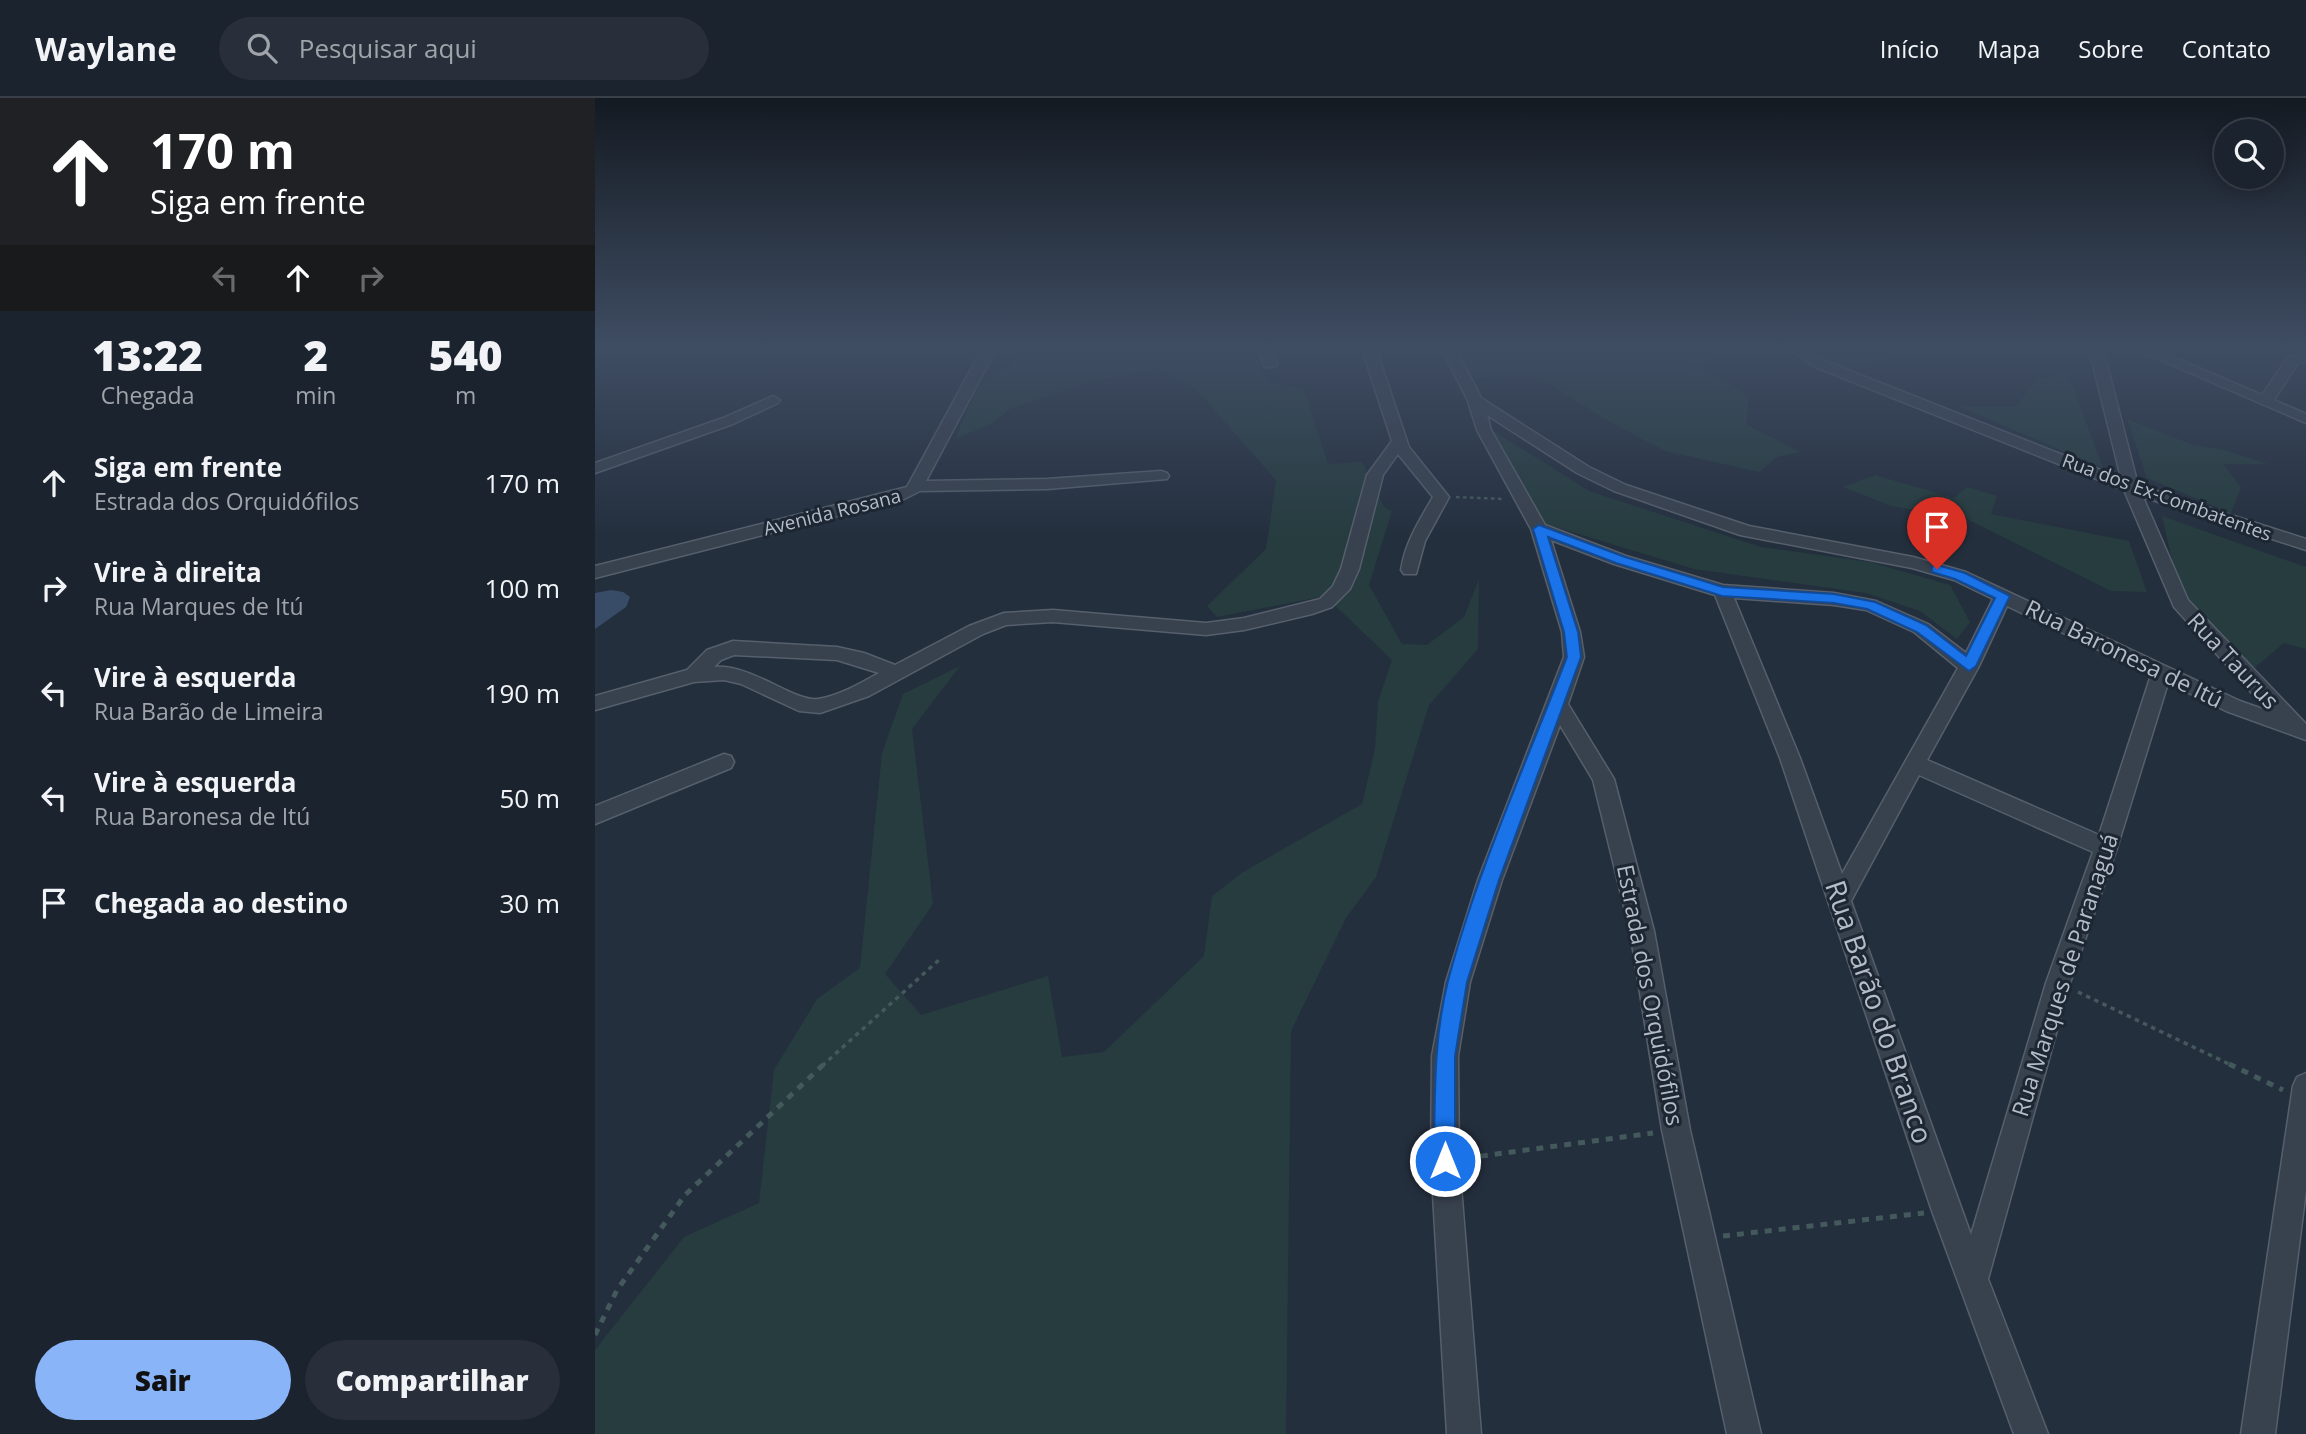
<!DOCTYPE html>
<html lang="pt">
<meta charset="utf-8">
<style>
body{margin:0;font-family:"Open Sans",sans-serif;background:#282f3a;color:#f1f3f6;height:100vh;display:flex;flex-direction:column;font-size:26px;white-space:nowrap}
*{box-sizing:border-box;margin:0}
p{font-size:23px;color:#a0a4aa}
.icon{flex:none;width:38px;height:38px;fill:none;stroke:currentColor;stroke-width:2;stroke-linecap:round;stroke-linejoin:round}
.map{position:relative;flex:1;overflow:hidden}
.details{display:flex;flex-direction:column;background:#1b232e;width:595px}
.details>*{flex:none}
.hud{background:#202124;color:#fff;overflow:hidden}
.buttons{position:absolute;left:1619px;top:21px;display:grid;gap:14px}
.buttons a{display:grid;place-items:center;width:70px;height:70px;border-radius:50%;background:#1b232e;box-shadow:0 4px 18px #0003,0 0 0 2px #39404a;font-size:35px}
.pin{position:absolute;display:grid;place-items:center;width:60px;height:60px;color:#fff;margin:-72px -30px;border-radius:50% 50% 50% 0;rotate:-45deg;box-shadow:0 0 7px #0007}
.pin .icon{rotate:45deg}
.me{position:absolute;width:77px;margin:-38px;rotate:0deg;stroke-linejoin:round;filter:drop-shadow(0 0 5px #0008)}
.turn{display:flex;align-items:center;gap:24px;height:147px;padding:0 35px;font-size:32px}
.turn .icon{width:91px;height:91px;stroke-width:2.5}
.turn b{display:block;font-size:49px;line-height:60px}
.lanes{display:flex;align-items:center;height:66px;padding:0 35px;background:#0003;justify-content:center;gap:35px;direction:ltr}
.lanes .off{opacity:.35}
.eta{display:flex;justify-content:space-evenly;align-items:center;height:119px;text-align:center}
.eta b{font-size:42px;font-weight:800;line-height:49px}
.cta{display:flex;gap:14px;margin-top:auto;padding:14px 35px}
.cta a{flex:1;height:80px;border-radius:42px;background:#8ab4f8;color:#111;font-size:28px;font-weight:800;line-height:80px;text-align:center}
.cta a+a{background:#282f3a;color:#f1f3f6}
ul{padding:0;list-style:none}
li{display:flex;align-items:center;gap:21px;height:105px;padding:0 35px}
li div{flex:1}
li b{display:block;font-size:26px}
li em{font-style:normal}
header{display:flex;align-items:center;gap:42px;box-sizing:border-box;height:98px;padding:0 35px;background:#1b232e;border-bottom:2px solid #39404a}
header strong{font-size:33px}
nav{display:flex;gap:38px;margin-inline-start:auto;font-size:24px}
.search{width:490px;height:63px;background:#282f3a;display:flex;align-items:center;gap:18px;box-sizing:border-box;padding:0 24px;border-radius:38px;color:#a0a4aa;font-size:26px}
main{display:flex;flex:1;min-height:0}
.map>svg:first-child{display:block}
.green{fill:#263c3f}
.water{fill:#394c67}
.lines{fill:none;stroke-linecap:round;stroke-linejoin:round}
.minor-casing{stroke:#565f6c;stroke-width:3}
.path-far2{stroke:#44595c;stroke-width:2.5;stroke-dasharray:3.5 3.5;stroke-linecap:butt}
.path-far1{stroke:#44595c;stroke-width:3.5;stroke-dasharray:4.5 4.5;stroke-linecap:butt}
.path{stroke:#44595c;stroke-width:5;stroke-dasharray:7 7;stroke-linecap:butt}
.minor{fill:#38414e;fill-rule:evenodd}
.route{fill:#1a73e8;stroke:#114b97;stroke-width:2}
.labels{text-anchor:middle;stroke-width:6;stroke-linejoin:round;paint-order:stroke}
.far-street-label{font-size:19px;fill:#b4bcc9;stroke:#1d2633}
.street-label{font-size:23px;fill:#b4bcc9;stroke:#1d2633}
.near-street-label{font-size:28px;fill:#b4bcc9;stroke:#1d2633}
</style>
<header>
<strong>Waylane</strong>
<div class="search"><svg class="icon" aria-label="search" viewBox="0 0 24 24"><circle cx="10" cy="10" r="6"/><path d="M15 15l6 6"/></svg>Pesquisar aqui</div>
<nav><a>Início</a><a>Mapa</a><a>Sobre</a><a>Contato</a></nav>
</header>
<main>
<section class="details">
<div class="hud">
<div class="turn"><svg class="icon" aria-label="ahead" viewBox="0 0 24 24"><path d="M12 20V5M6 11l6-6 6 6"/></svg><div><b>170 m</b>Siga em frente</div></div>
<div class="lanes"><svg class="icon off" aria-label="left" viewBox="0 0 24 24"><path d="M17 20v-9H6M10 6l-5 5 5 5"/></svg><svg class="icon" aria-label="ahead" viewBox="0 0 24 24"><path d="M12 20V5M6 11l6-6 6 6"/></svg><svg class="icon off" aria-label="right" viewBox="0 0 24 24"><path d="M7 20v-9h11M14 6l5 5-5 5"/></svg></div>
</div>
<div class="eta">
<div><b>13:22</b><p>Chegada</p></div>
<div><b>2</b><p>min</p></div>
<div><b>540</b><p>m</p></div>
</div>
<ul>
<li><svg class="icon" aria-label="ahead" viewBox="0 0 24 24"><path d="M12 20V5M6 11l6-6 6 6"/></svg><div><b>Siga em frente</b><p>Estrada dos Orquidófilos</p></div><em>170 m</em></li>
<li><svg class="icon" aria-label="right" viewBox="0 0 24 24"><path d="M7 20v-9h11M14 6l5 5-5 5"/></svg><div><b>Vire à direita</b><p>Rua Marques de Itú</p></div><em>100 m</em></li>
<li><svg class="icon" aria-label="left" viewBox="0 0 24 24"><path d="M17 20v-9H6M10 6l-5 5 5 5"/></svg><div><b>Vire à esquerda</b><p>Rua Barão de Limeira</p></div><em>190 m</em></li>
<li><svg class="icon" aria-label="left" viewBox="0 0 24 24"><path d="M17 20v-9H6M10 6l-5 5 5 5"/></svg><div><b>Vire à esquerda</b><p>Rua Baronesa de Itú</p></div><em>50 m</em></li>
<li><svg class="icon" aria-label="arrive" viewBox="0 0 24 24"><path d="M6 21V4h12l-3 4 3 4H6"/></svg><div><b>Chegada ao destino</b></div><em>30 m</em></li>
</ul>
<div class="cta"><a>Sair</a><a>Compartilhar</a></div>
</section>
<div class="map">
<svg width="1711" height="1336" viewBox="0 0 1711 1336">
<rect width="100%" height="100%" fill="#242f3e"/>
<path class="green" d="M424,251H656L672,283L709,291L733,366L767,364L789,409L797,413L774,487L807,546L832,547L869,519L884,481L883,551L834,607L781,779L751,820L696,933L691,1336H0V1252L89,1139L164,1105L179,972L222,901L265,870L287,655L308,596L365,568L317,631L338,806L290,876L326,917L453,878L467,959L509,954L609,858L617,798L648,774L767,706L780,651L783,604L797,562L730,498L622,519L612,508L671,451L681,382L600,290L562,271L497,283L415,311L394,327L360,341L384,285L414,269Z
M860,251H947L961,260L973,251H1179L1168,259L1119,260L1097,270L1130,282L1154,300L1151,326L1205,354L1182,359L1164,374L1070,353L1013,323L942,278L874,280Z
M1217,251H1322L1320,258L1242,269Z
M1473,276L1508,370L1363,308H1422L1441,281Z
M1532,321L1598,347L1629,352L1673,366H1628L1646,389L1636,415L1552,380Z
M894,330L994,393L1166,449L1275,464L1355,487L1375,524L1362,541L1325,513L1271,495L1099,471L944,424Z
M1280,377L1359,400L1372,389L1402,398L1396,416L1534,443L1552,494L1516,493L1372,421L1296,408L1248,389Z
M1567,418L1711,469V551L1689,545L1658,571L1585,499Z"/>
<path class="water" d="M16,492L28,494L35,499L31,509L0,531V495Z"/>
<g class="lines">
<defs>
<path id="minor" d="M387,251H401L331,383L452,381L566,373L572,375L574,378L572,381L452,391L325,393L309,401L0,480V468L312,389Z
M662,251H676L682,266L680,269H670Z
M767,251H781L814,349L854,399L830,443L821,476H809L806,472C810,445 824,423 838,399L803,356L788,377L764,471L755,491L737,509L717,516L649,532L611,537L458,524L411,527L388,536L274,598L225,615L204,613L146,586L129,582L99,584L0,612V598L92,572L112,552L138,543L242,549L269,555L300,567L374,528L409,515L458,512L611,525L649,520L725,501L738,488L746,471L772,377L797,343ZM139,557L242,562L284,575C266,585 244,598 223,601C199,604 157,566 119,569L126,562Z
M847,251H861L886,300L994,369L1031,387L1154,428L1318,459L1371,474L1645,603L1673,613L1579,509L1529,392L1220,269L1194,251H1211L1230,263L1526,380L1494,251H1508L1543,387L1711,441V452L1548,399L1593,502L1711,626V642L1631,613L1573,585L1522,750L1475,885L1393,1181L1453,1336H1419L1337,1113L1185,660L1120,497L1019,466L956,442L985,534L989,559L973,606L1019,681L1059,833L1095,1032L1166,1336H1132L1067,1032L1035,833L998,682L965,627L907,782L875,884L863,958L864,1063L886,1336H852L836,1063L837,958L851,884L883,782L969,559L967,534L936,431L882,332L873,303ZM892,317L982,375L1019,393L1145,437L1317,470L1359,482L1398,501L1371,555L1333,526L1281,503L1239,495L1128,487L1031,458L950,427L896,332ZM1139,500L1239,507L1271,512L1319,534L1363,570L1247,776L1205,660ZM1412,508L1556,577L1504,737L1332,662L1384,568ZM1324,677L1498,754L1451,885L1376,1137L1256,803Z
M1540,251H1559L1667,297L1693,259L1711,256V264L1703,265L1679,302L1711,316V325Z
M178,298L185,302L183,305L138,326L0,375V365L128,320Z
M129,656L136,658L139,664L136,670L0,726V708Z
M1711,975V1092L1680,1336H1646L1698,988L1702,979Z"/>
</defs>
<use href="#minor" class="minor-casing"/>
<path class="path-far2" d="M861,399L909,401"/>
<path class="path-far1" d="M1483,894L1638,968
M227,968L345,861"/>
<path class="path" d="M1634,966L1688,992
M872,1060L1058,1035
M1128,1138L1329,1115
M0,1237L22,1192L90,1097L229,966"/>
<use href="#minor" class="minor"/>
</g>
<linearGradient id="sky" x2="0" y2="1"><stop stop-color="#141a22"/><stop offset="0.57" stop-color="#3f4d63"/><stop offset="1" stop-color="#3f4d63" stop-opacity="0"/></linearGradient>
<rect width="1711" height="438" fill="url(#sky)"/>
<path class="route" d="M944,427L1030,459L1128,489L1239,496L1280,504L1331,527L1371,558L1400,500L1360,481L1337,474V468L1342,467L1370,475L1415,498L1381,568L1374,573L1322,534L1272,511L1239,505L1127,498L1021,465L953,439L983,534L986,559L904,782L872,884L860,958V1063L857,1071L850,1074L842,1071L839,1063C840,1003 838,942 853,883C882,773 931,666 972,559L969,534L938,431Z"/>
<g class="labels">
<g class="far-street-label">
<text transform="translate(1572 399) rotate(20)" y="7">Rua dos Ex-Combatentes</text>
<text transform="translate(237 414) rotate(-14)" y="7">Avenida Rosana</text>
</g>
<g class="street-label">
<text transform="translate(1529 556) rotate(26)" y="8">Rua Baronesa de Itú</text>
<text transform="translate(1638 563) rotate(47)" y="8">Rua Taurus</text>
<text transform="translate(1470 877) rotate(-72)" y="8">Rua Marques de Paranaguá</text>
<text transform="translate(1055 897) rotate(79)" y="8">Estrada dos Orquidófilos</text>
</g>
<g class="near-street-label">
<text transform="translate(1284 914) rotate(71)" y="10">Rua Barão do Branco</text>
</g>
</g>
</svg>
<div class="buttons">
<a><svg class="icon" aria-label="search" viewBox="0 0 24 24"><circle cx="10" cy="10" r="6"/><path d="M15 15l6 6"/></svg></a>
</div>
<div class="pin" style="left:1342px;top:471px;background:#d93025"><svg class="icon" aria-label="arrive" viewBox="0 0 24 24"><path d="M6 21V4h12l-3 4 3 4H6"/></svg></div>
<svg class="me" style="left:850px;top:1063px" viewBox="-20 -20 40 40"><circle r="17" fill="#1a73e8" stroke="#fff" stroke-width="3"/><path d="M0-11L8 9 0 5-8 9z" fill="#fff"/></svg>
</div>
</main>
